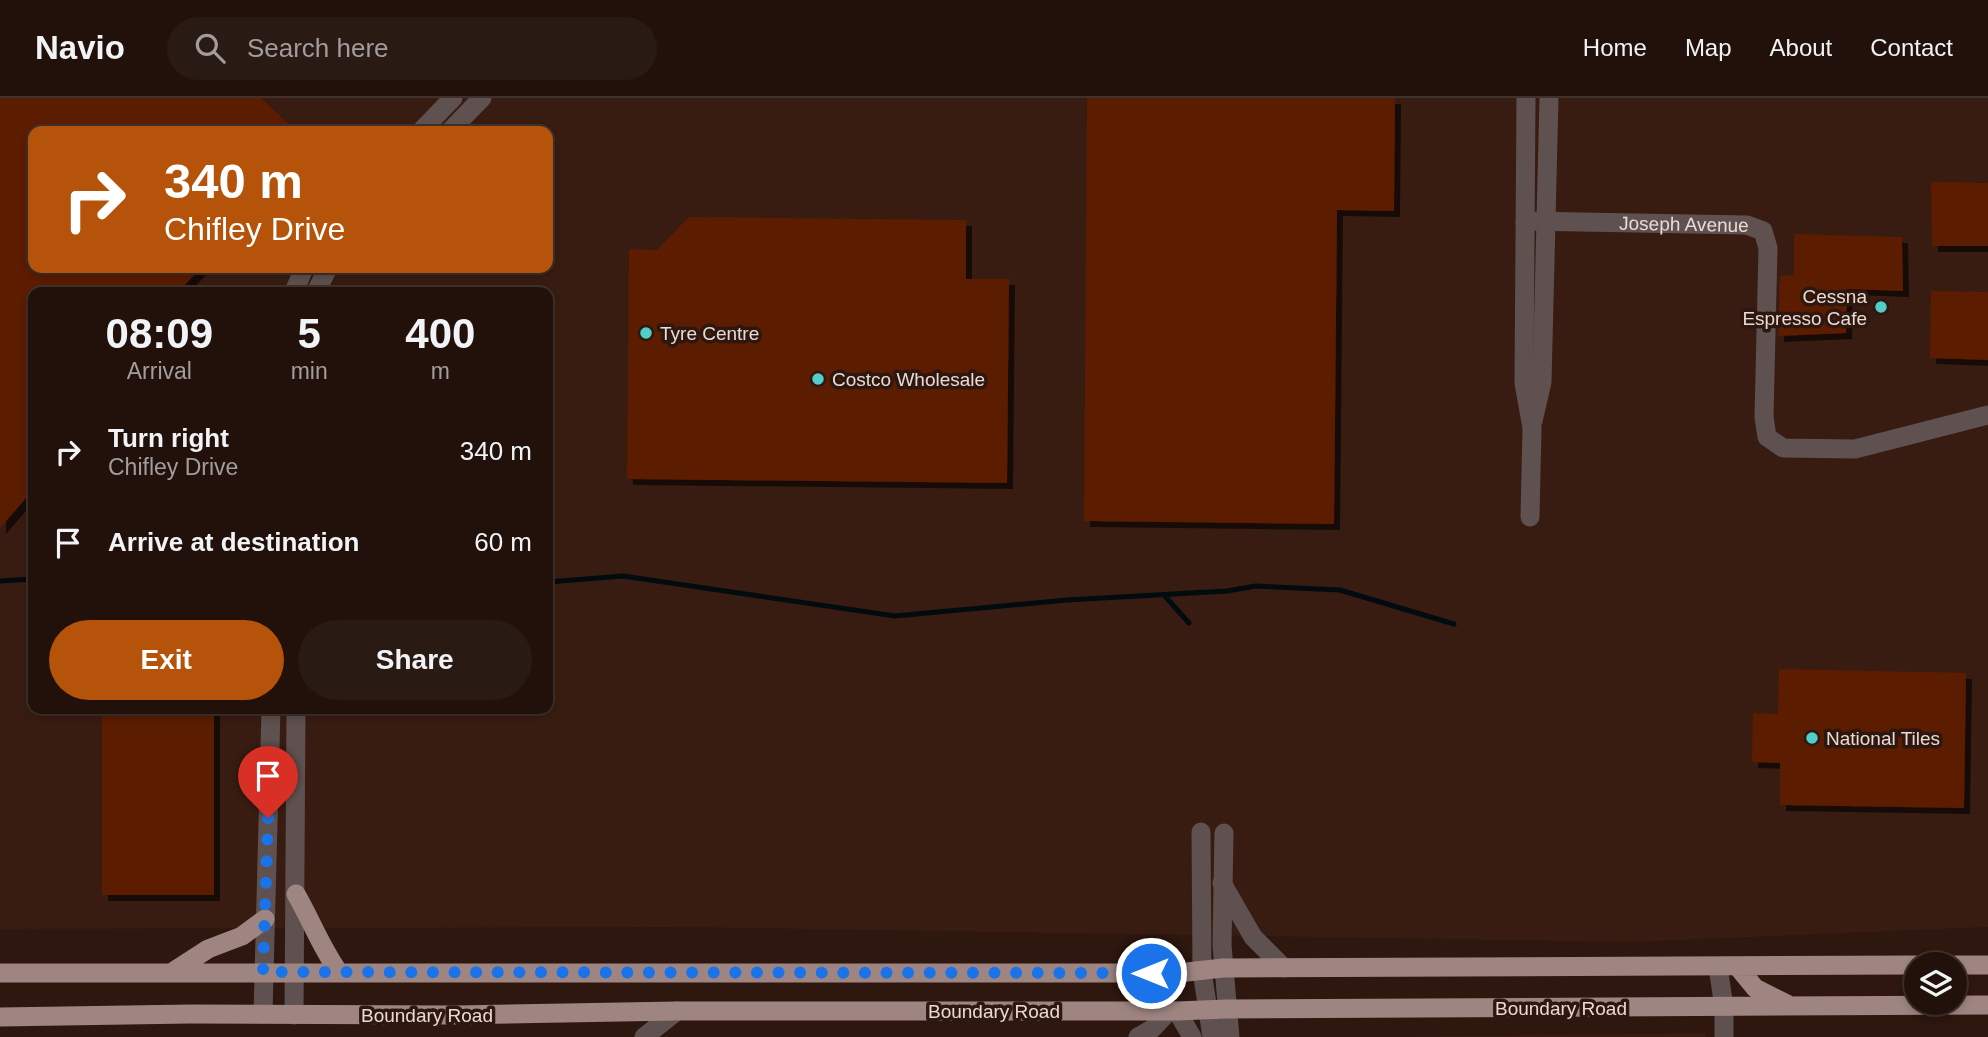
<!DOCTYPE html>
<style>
body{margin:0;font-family:Helvetica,sans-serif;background:#2a1a14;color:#f1f3f6;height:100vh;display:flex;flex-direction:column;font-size:26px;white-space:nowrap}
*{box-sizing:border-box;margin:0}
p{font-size:23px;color:#a29d9d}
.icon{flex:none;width:38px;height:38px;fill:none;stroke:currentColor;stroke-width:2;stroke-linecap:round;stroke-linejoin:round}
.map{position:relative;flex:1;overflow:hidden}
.drawer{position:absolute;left:28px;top:189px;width:525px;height:427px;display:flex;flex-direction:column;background:#22110b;border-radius:14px;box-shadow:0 4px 10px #0003,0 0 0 2px #3f312c}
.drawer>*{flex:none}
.guide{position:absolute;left:28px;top:28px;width:525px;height:147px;border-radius:14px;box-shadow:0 4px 10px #0003,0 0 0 2px #3f312c;background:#b45309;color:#fff;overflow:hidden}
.controls{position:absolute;left:1904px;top:854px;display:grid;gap:14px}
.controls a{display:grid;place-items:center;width:63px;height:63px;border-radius:50%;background:#22110b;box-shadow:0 4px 10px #0003,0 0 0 2px #3f312c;font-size:35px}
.pin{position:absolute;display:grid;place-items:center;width:60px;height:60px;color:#fff;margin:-72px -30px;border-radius:50% 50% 50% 0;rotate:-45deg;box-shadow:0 0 7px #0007}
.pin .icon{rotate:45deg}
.me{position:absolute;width:77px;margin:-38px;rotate:270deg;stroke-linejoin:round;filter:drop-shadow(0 0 5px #0008)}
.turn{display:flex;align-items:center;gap:24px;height:147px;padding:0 21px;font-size:32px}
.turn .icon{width:91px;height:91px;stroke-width:2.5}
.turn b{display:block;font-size:49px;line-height:60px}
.eta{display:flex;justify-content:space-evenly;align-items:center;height:119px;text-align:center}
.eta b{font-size:42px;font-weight:700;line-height:49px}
.cta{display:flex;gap:14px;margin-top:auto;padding:14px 21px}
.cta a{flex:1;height:80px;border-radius:42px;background:#b45309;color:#fff;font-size:28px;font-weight:700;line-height:80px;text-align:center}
.cta a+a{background:#2a1a14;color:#f1f3f6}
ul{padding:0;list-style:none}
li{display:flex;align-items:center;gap:21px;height:91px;padding:0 21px}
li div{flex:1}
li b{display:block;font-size:26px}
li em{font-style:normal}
header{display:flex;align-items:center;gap:42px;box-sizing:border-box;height:98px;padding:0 35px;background:#22110b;border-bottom:2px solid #3f312c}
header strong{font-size:33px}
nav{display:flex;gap:38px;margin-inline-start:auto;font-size:24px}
.search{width:490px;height:63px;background:#2a1a14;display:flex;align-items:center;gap:18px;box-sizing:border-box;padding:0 24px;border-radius:38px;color:#a29d9d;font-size:26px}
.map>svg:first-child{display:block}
.built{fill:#381c11;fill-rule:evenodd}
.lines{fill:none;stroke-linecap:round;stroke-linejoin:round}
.stream{stroke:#020b0f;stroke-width:5}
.building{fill:#5c1c00;filter:url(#shadow)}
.minor{stroke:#5e5150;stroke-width:19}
.primary{stroke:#9f8581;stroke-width:19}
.route{stroke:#1a73e8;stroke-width:12;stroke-dasharray:0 21.6}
.poi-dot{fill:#53cdca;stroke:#2d170f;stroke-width:2.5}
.labels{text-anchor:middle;stroke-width:7;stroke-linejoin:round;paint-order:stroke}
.street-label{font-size:19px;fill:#e9dad4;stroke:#2d170f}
.poi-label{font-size:19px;fill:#e9dad4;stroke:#2d170f;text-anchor:start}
</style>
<header>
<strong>Navio</strong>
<div class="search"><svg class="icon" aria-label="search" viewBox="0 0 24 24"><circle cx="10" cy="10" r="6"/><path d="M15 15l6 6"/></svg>Search here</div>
<nav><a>Home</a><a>Map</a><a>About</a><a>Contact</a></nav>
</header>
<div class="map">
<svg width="1988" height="939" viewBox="0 0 1988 939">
<defs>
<filter id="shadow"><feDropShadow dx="6" dy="6" stdDeviation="0" flood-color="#0009"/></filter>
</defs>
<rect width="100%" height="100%" fill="#2d170f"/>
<path class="built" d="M0,0H1988V829L1629,844L682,829L0,831ZM33,33H548V170H33ZM33,194H548V611H33Z
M1706,935V939H1385Z"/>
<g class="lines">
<path class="stream" d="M0,483L33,481
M548,484L623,478L895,518L1067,502L1227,493L1256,488L1340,492L1454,526
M1164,497L1189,525"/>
</g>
<path class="building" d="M0,0H261L296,33H33V170H201L178,194H33V392L0,430Z
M1087,0H1395L1394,113L1337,112L1334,426L1084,423Z
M1931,84L1988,85V148H1932Z
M689,119L966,122V181H1009L1007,385L627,381L629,151L657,152Z
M1794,136L1902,139L1903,193L1847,191L1846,235L1778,238L1780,178L1794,177Z
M1931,193L1988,194V262L1930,260Z
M1779,571L1966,575L1964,710L1780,707V665L1752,664L1753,615L1778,616Z
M102,611H214V797H102Z"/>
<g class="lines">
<g class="minor">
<path d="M1526,0L1524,285L1532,330L1530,419"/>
<path d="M421,33L453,0"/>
<path d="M450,33L482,0"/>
<path id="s1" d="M1525,123L1747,127L1763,133L1768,150L1764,319L1767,339L1783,350L1855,351L1988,317"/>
<path d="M294,194L304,170"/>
<path d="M316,194L328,170"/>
<path d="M1533,323L1542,284L1549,0"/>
<path d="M1201,734L1202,873L1212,939"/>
<path d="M1224,735L1222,847L1230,939"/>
<path d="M1222,785L1253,839L1284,870"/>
<path d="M1718,869L1724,909V939"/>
<path d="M1177,913L1192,939"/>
<path d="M263,916L271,611"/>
<path d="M294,917L296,611"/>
<path d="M644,939L677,913"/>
<path d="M1138,939L1152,931L1169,913"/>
</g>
<path class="primary" d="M296,796C311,822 321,849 338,873
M1955,867H1988
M1737,868L1755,890L1787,906
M174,873L208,851L242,838L265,821
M0,875H1178L1223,870L1916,867
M0,919L190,916L456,917L677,913H1177L1227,911L1988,907"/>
</g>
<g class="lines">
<path class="route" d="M268,720L263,874L1151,875"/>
</g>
<g class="poi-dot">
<circle cx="1881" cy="209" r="7"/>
<circle cx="646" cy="235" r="7"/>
<circle cx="818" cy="281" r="7"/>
<circle cx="1812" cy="640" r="7"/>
</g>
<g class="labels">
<g class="street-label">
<text dy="7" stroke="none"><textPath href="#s1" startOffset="159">Joseph Avenue</textPath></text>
<text x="1561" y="917">Boundary Road</text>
<text x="994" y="920">Boundary Road</text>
<text x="427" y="924">Boundary Road</text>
</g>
<g class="poi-label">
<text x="1867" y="205" text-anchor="end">Cessna<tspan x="1867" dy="22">Espresso Cafe</tspan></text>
<text x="660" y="242">Tyre Centre</text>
<text x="832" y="288">Costco Wholesale</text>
<text x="1826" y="647">National Tiles</text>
</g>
</g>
</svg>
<div class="controls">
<a><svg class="icon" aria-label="layers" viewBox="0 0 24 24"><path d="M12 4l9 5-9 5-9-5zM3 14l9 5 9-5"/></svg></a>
</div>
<div class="pin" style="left:268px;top:720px;background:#d93025"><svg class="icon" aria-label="arrive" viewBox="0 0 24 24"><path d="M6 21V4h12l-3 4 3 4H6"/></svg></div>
<svg class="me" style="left:1151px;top:875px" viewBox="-20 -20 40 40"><circle r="17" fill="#1a73e8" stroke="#fff" stroke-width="3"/><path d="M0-11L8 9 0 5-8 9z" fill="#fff"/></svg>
<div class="guide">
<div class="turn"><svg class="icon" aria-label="right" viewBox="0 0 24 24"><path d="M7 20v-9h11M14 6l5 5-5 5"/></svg><div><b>340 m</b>Chifley Drive</div></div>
</div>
<section class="drawer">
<div class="eta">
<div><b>08:09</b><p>Arrival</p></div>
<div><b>5</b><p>min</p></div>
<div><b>400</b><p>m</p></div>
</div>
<ul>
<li><svg class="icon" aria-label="right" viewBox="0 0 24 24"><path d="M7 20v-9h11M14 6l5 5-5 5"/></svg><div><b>Turn right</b><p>Chifley Drive</p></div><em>340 m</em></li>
<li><svg class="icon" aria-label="arrive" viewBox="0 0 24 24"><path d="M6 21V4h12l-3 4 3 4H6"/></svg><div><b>Arrive at destination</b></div><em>60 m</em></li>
</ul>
<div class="cta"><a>Exit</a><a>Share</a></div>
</section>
</div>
